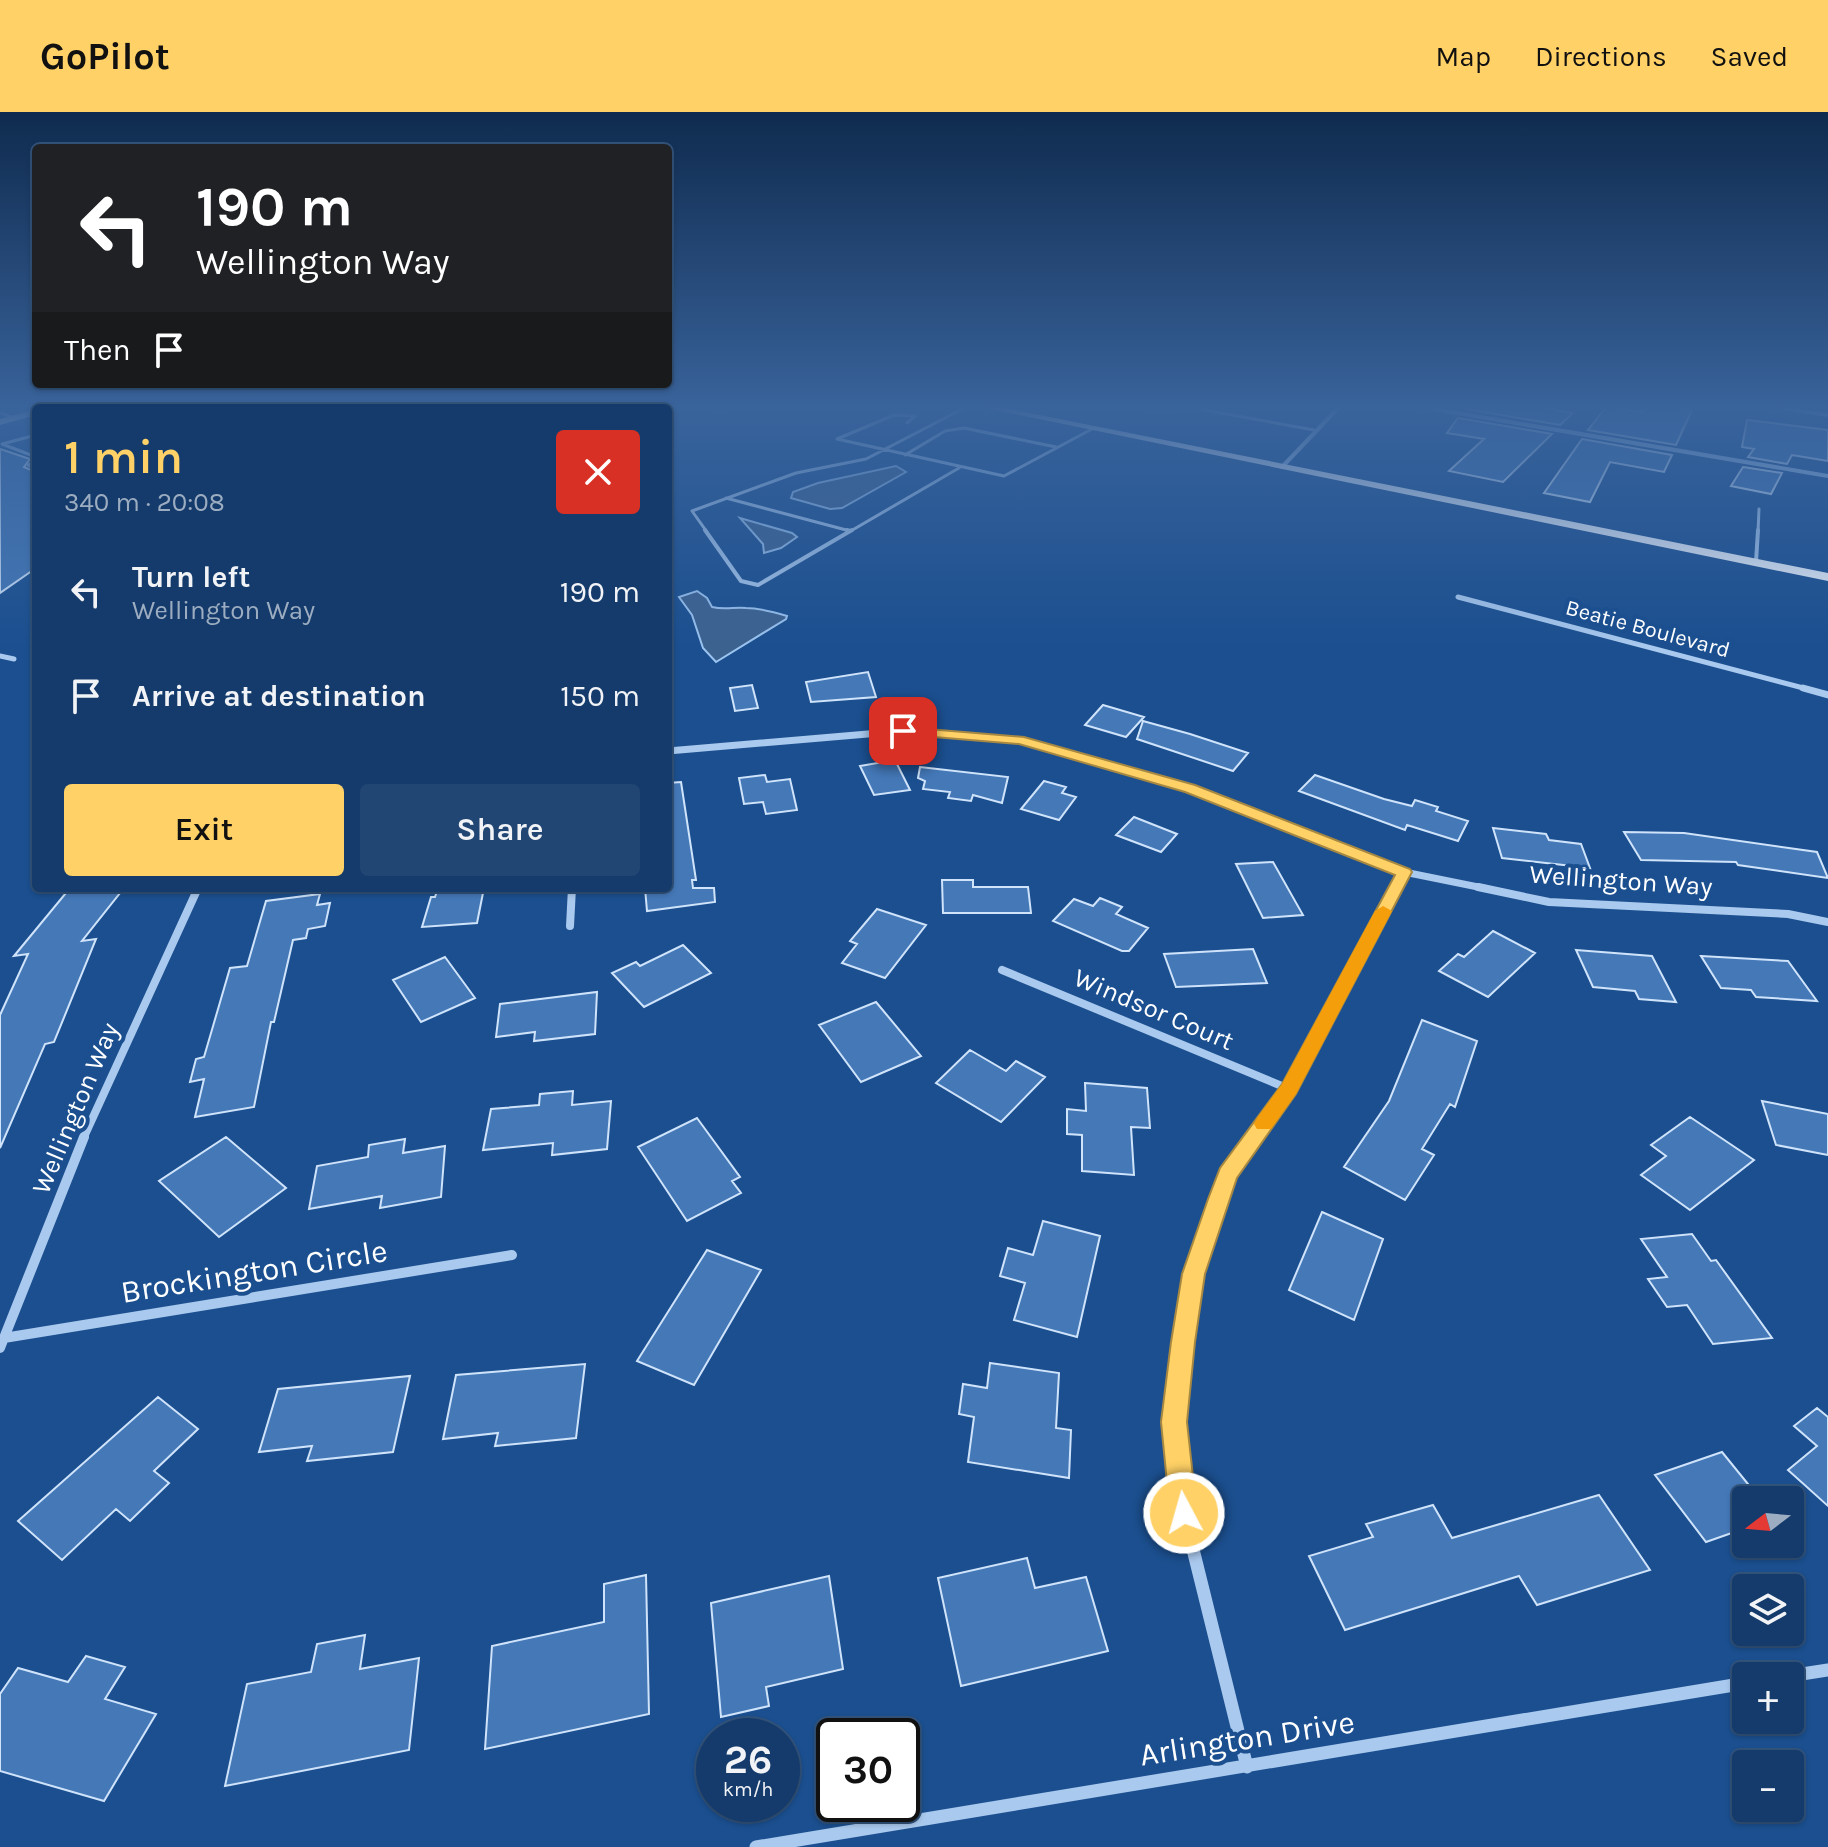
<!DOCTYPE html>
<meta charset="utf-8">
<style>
body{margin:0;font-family:Karla,sans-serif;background:#214673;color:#f1f3f6;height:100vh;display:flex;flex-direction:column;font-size:30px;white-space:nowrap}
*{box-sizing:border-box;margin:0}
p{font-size:26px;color:#9dadc1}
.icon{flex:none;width:44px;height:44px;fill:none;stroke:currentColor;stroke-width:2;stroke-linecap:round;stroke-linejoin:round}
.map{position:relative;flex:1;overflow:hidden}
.details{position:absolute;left:32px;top:292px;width:640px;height:488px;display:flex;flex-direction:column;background:#143b6b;border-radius:8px;box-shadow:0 2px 6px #0004,0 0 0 2px #33557e}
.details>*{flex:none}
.hud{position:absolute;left:32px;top:32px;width:640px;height:244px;border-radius:8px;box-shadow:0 2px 6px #0004,0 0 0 2px #33557e;background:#202124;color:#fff;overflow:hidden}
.needle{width:52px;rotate:254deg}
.fabs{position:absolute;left:1732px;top:1374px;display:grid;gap:16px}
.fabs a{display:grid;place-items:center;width:72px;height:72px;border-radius:8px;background:#143b6b;box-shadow:0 2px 6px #0004,0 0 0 2px #33557e;font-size:40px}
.speed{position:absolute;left:696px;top:1606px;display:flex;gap:16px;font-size:40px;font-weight:700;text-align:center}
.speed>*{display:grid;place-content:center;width:104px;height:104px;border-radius:50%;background:#143b6b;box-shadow:0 2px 6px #0004,0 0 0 2px #33557e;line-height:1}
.speed small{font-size:20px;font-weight:400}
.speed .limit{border:4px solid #111;border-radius:12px;background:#fff;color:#111}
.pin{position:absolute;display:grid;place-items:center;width:68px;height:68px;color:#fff;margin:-34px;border-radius:16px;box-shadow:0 4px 12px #0006}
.me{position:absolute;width:88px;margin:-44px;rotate:354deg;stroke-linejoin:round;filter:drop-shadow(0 0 6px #0008)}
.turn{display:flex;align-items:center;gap:28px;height:168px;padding:0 32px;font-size:36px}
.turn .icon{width:104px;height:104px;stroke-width:2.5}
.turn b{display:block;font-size:56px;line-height:68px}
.then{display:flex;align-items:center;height:76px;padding:0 32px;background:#0003;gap:16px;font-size:30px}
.round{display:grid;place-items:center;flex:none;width:84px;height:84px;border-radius:8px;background:#214673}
.overview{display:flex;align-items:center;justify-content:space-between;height:136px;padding:0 32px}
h1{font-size:48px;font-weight:600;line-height:60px;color:#ffd166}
.primary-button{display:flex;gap:16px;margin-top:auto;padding:16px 32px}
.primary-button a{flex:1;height:92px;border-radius:8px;background:#ffd166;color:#111;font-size:32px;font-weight:600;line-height:92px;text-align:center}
.primary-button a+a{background:#214673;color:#f1f3f6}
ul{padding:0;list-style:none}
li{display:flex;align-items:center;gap:24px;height:104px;padding:0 32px}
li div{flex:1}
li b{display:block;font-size:30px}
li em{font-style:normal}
header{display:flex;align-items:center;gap:48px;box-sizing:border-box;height:112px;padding:0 40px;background:#ffd166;color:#111}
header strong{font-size:38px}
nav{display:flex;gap:44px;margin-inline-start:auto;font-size:28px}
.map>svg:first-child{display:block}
.water{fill:#3c6290;stroke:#9cc4f0;stroke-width:2}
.building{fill:#4478b7;stroke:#cfe3fa;stroke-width:2}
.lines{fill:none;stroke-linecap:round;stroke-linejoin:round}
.service-far1{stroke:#a9c9ee;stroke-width:3}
.service{stroke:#a9c9ee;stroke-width:4}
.minor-far5{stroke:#a9c9ee;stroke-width:4}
.minor-far4{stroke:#a9c9ee;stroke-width:5}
.minor-far3{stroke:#a9c9ee;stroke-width:7}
.minor-far2{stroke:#a9c9ee;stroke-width:8}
.minor-far1{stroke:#a9c9ee;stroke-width:10}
.minor{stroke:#a9c9ee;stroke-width:13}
.primary{fill:#f0f6ff;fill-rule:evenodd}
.route{fill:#ffd166;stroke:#a68842;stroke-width:2}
.slow{fill:#f59e0b}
.labels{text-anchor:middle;stroke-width:8;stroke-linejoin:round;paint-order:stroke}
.far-street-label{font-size:22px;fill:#fff;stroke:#1b4f8f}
.street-label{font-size:26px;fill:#fff;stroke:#1b4f8f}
.near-street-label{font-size:32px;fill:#fff;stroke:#1b4f8f}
</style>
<header>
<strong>GoPilot</strong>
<nav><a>Map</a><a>Directions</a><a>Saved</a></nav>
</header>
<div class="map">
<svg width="1828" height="1735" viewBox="0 0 1828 1735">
<rect width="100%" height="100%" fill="#1b4f8f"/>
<path class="water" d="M896,354L906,360L842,396L830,397L791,386L793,380L818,371Z
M740,406L792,421L797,425L781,436L764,441L763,432Z
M697,479L707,486L712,495C724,498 734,495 746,496C760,496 774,500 787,504L786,507L716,550L703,536L692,503L679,485Z"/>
<path class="building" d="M1469,293H1529L1573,301L1560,313L1466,297Z
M1646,293H1684L1681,297L1692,298L1676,333L1588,318L1607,294L1642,300Z
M1458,306L1552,322L1503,370L1449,359L1484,327L1447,321Z
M1747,308L1828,318V349L1792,343L1787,352L1748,345L1754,337L1742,335Z
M1582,327L1672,343L1664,360L1610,350L1590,390L1544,381Z
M0,337L30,347L24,355L36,360V456L0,481Z
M1743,355L1782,361L1771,382L1731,374Z
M868,560L876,585L811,590L806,570Z
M752,573L758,596L735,599L730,576Z
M1103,593L1144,605L1126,625L1085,613Z
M1143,609L1190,622L1248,641L1233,659L1137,627Z
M895,648L910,678L874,683L860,654Z
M920,655L1008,665L1002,691L973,683L971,689L948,686L950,680L923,677L925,669L918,666Z
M765,663L767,670L790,667L797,698L766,702L763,690L744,692L739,666Z
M1315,663L1384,687L1412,694L1415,688L1438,695L1436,699L1468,709L1458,729L1407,713L1405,718L1299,679Z
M1044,669L1066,675L1062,681L1076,685L1059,708L1021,697Z
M681,670L696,768H692L693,776H714L715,790L647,799L645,776H668V671Z
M1134,705L1177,722L1161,740L1116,723Z
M1493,716L1546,722L1549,728L1581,732L1590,756L1502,746Z
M1624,720L1684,721L1817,740L1828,766L1738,753L1736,750L1641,748Z
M1273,750L1303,803L1263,806L1236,752Z
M942,768H973V775H1028L1031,801H943Z
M70,776H124L82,829L96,827L54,930L45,932L0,1036V903L28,842L14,844Z
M438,776H484L477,811L422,815L431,785H435Z
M320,782L317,793L330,791L325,814L308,817L306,826L293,828L274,910H271L254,995L195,1005L204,967L190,970L196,947L204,945L230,856L247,854L266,789Z
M1100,786L1122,795L1116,802L1148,816L1129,839H1122L1053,809L1074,787L1093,794Z
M877,797L926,813L885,866L842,851L857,832L850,829Z
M1493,819L1535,841L1488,885L1439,859L1458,842L1464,845Z
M683,833L711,861L644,895L612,861L636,850L640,854Z
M1253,837L1267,871L1176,875L1164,842Z
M1576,838L1652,844L1676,890L1639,887L1635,879L1593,875Z
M1701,844L1788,849L1817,889L1756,885L1751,878L1721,876Z
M445,845L475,886L421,910L393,868Z
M597,880L595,922L534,929L535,920L496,925L500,892Z
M876,890L921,944L861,970L819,913Z
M1422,908L1477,929L1455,995L1450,992L1422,1037L1434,1043L1405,1088L1344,1055L1389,989Z
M970,938L1006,959L1016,949L1045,965L1001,1010L936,971Z
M1085,971L1147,976L1150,1016L1131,1015L1134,1063L1082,1059V1023L1067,1022V997L1086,999Z
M573,979L572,993L611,989L607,1037L552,1043L553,1031L483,1038L491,997L539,993L540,982Z
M1762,989L1828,1002V1043L1776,1033Z
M1690,1005L1754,1048L1690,1098L1641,1063L1666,1044L1651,1033Z
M697,1006L740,1065L732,1069L741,1081L687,1109L638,1035Z
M226,1025L286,1076L219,1125L159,1069Z
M405,1027L403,1041L445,1034L441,1085L380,1096L382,1084L309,1097L317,1054L368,1045L369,1033Z
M1322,1100L1383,1127L1354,1208L1289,1178Z
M1043,1109L1100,1124L1077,1225L1014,1208L1025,1171L1000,1164L1008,1136L1033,1143Z
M1692,1122L1711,1149L1716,1148L1772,1226L1713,1232L1687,1193L1667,1195L1648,1167L1667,1165L1641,1127Z
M707,1138L761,1158L694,1273L637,1249Z
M990,1251L1059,1261L1056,1316L1071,1318L1069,1366L968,1350L974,1305L959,1302L963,1272L987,1276Z
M585,1252L576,1326L495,1334L498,1321L443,1327L456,1263Z
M410,1264L393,1340L307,1349L312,1334L259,1340L278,1277Z
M158,1285L198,1317L154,1359L169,1371L130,1409L116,1397L62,1448L18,1409Z
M1817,1296L1828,1305V1394L1788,1358L1817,1334L1794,1314Z
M1722,1340L1761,1388H1746V1416L1706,1430L1655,1363Z
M1599,1383L1650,1458L1537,1493L1519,1464L1345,1518L1309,1444L1373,1425L1366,1412L1433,1393L1452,1426Z
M1027,1446L1035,1476L1086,1465L1108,1539L961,1574L938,1466Z
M646,1463L649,1602L485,1637L492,1534L604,1510V1472Z
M829,1464L843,1557L766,1575L769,1594L721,1605L711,1491Z
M365,1523L360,1557L419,1546L409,1638L225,1674L247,1572L311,1560L317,1532Z
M86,1544L125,1555L105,1587L156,1602L104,1689L0,1659V1582L18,1556L68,1570Z"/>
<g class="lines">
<path class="service-far1" d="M181,293L190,296
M299,293L309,296
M592,293L600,296
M705,293L722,296L736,293
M1110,293L1199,297L1314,318
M656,295L697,293
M131,296L141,293
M214,296L224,293
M436,296L445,293
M625,296L632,293
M0,301L15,306
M907,311L915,304L894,303L837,327L1004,364L1092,317
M36,323L2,332L36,345
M905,343L945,319L964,316L1056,335
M36,350L28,353L36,356
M726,386L850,419
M707,420L692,399L796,361L866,347L970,293
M849,420L959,356
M1758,420L1759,397"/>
<path class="service" d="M705,418L741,469L758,473L852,418
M847,418L850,419
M1756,450L1758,418"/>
<path class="minor-far5" d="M1410,293L1828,364
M1763,293L1828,303
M1282,355L1341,293"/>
<path class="minor-far4" d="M1458,485L1811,578
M0,544L14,547"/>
<path class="minor-far3" d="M1803,576L1828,583
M668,639L903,619L1019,628L1190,677L1404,760L1488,777
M1395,777L1404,760"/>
<path class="minor-far2" d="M1478,775L1549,790L1788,802L1828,810
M570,814L572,776
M1002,858L1289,977
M83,1027L198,776
M1253,1027L1289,977L1396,775"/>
<path class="minor-far1" d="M4,1226L512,1143
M0,1236L84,1025
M1177,1341L1174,1310L1193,1162L1228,1063L1255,1025"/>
<path class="minor" d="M1177,1339L1184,1401L1247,1655
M1789,1564L1828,1558
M756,1735L1746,1571"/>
<path class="primary" d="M971,293H990L1828,461V469Z
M36,297V303L0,313V307Z"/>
</g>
<linearGradient id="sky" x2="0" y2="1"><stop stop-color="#0f2b4f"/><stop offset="0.55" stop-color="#39639b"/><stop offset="1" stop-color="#39639b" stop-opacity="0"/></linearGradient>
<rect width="1828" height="536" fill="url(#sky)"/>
<path class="route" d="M903,615L1024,625L1195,673L1410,757L1412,760L1296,982L1237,1066L1205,1162L1195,1230L1187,1310L1197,1401L1193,1410L1184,1414L1174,1410L1170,1401L1161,1310L1171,1230L1182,1162L1208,1087L1220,1056L1282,972L1395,763L1185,680L1019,632L898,622L896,619Z"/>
<path class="slow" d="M1383,794L1392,799L1296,982L1271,1017H1257L1254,1012L1257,1006L1282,972L1375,799Z"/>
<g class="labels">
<g class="far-street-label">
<text transform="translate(1648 516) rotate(15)" y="8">Beatie Boulevard</text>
</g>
<g class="street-label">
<text transform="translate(1621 768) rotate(4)" y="9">Wellington Way</text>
<text transform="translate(1154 897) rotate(23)" y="9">Windsor Court</text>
<text transform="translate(75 996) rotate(-67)" y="9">Wellington Way</text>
</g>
<g class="near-street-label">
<text transform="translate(254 1159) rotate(-9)" y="11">Brockington Circle</text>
<text transform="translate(1247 1626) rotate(-9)" y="11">Arlington Drive</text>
</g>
</g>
</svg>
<div class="fabs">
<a><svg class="needle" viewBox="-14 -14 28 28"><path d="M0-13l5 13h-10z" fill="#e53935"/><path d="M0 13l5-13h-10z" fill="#9dadc1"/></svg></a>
<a><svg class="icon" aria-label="layers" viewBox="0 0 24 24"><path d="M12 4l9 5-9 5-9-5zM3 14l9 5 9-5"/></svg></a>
<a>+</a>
<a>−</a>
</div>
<div class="speed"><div>26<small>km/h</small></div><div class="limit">30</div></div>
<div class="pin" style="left:903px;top:619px;background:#d93025"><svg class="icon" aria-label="arrive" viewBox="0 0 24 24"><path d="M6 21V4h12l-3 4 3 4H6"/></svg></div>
<svg class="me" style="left:1184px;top:1401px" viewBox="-20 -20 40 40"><circle r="17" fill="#ffd166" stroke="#fff" stroke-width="3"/><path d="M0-11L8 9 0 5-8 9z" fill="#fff"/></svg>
<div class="hud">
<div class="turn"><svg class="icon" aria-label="left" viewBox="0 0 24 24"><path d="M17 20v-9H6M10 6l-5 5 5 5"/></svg><div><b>190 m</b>Wellington Way</div></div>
<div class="then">Then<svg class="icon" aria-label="arrive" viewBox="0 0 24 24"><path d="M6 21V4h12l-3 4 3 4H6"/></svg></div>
</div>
<section class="details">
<div class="overview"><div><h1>1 min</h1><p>340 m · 20:08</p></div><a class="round" style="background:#d93025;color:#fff"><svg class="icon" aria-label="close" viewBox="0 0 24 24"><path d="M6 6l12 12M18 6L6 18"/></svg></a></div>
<ul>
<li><svg class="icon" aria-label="left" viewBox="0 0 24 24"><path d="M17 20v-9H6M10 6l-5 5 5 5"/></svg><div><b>Turn left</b><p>Wellington Way</p></div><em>190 m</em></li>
<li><svg class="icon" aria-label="arrive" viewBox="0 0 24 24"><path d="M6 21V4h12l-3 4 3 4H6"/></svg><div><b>Arrive at destination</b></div><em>150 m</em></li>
</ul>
<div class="primary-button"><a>Exit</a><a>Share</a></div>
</section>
</div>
